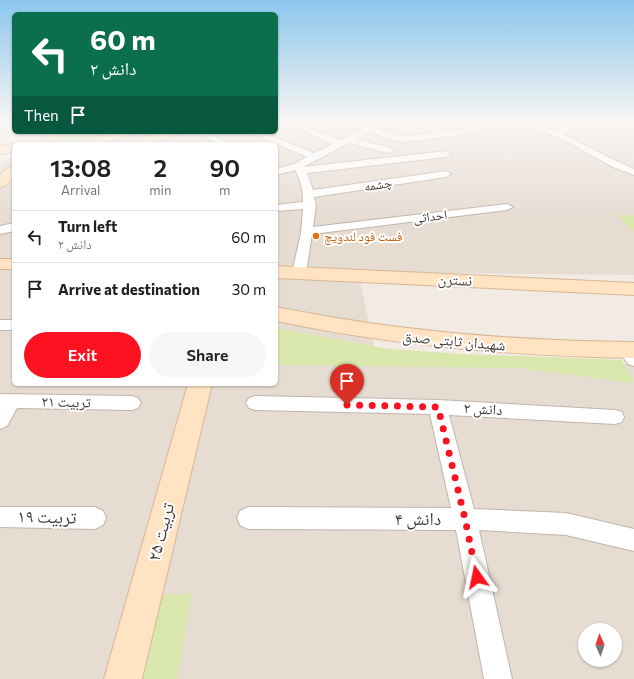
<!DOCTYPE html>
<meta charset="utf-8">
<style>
body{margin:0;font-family:Commissioner,"Noto Naskh Arabic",sans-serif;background:#f6f6f6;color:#202124;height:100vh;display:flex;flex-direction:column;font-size:15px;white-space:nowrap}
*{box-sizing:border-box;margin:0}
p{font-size:13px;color:#757577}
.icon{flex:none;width:22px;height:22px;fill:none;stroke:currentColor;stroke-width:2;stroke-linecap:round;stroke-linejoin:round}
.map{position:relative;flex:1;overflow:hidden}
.panel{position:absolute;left:12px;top:142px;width:266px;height:244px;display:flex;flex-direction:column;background:#fff;border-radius:6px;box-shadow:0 1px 3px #0004}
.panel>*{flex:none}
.guide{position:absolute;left:12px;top:12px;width:266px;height:122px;border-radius:6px;box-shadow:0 1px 3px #0004;background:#0b6e4f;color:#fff;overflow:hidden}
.needle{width:26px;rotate:357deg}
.buttons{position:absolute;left:578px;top:623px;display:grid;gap:8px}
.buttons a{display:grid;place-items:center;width:44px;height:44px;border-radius:50%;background:#fff;box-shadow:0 1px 3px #0004;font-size:20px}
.pin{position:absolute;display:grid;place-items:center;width:34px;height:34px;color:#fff;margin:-41px -17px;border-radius:50% 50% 50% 0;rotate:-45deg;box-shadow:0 0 4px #0007}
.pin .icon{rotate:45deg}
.me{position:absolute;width:44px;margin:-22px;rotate:348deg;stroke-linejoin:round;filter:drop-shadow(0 0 3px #0008)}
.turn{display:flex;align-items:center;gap:14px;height:84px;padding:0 12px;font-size:18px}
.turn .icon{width:52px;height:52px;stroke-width:2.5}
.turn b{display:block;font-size:28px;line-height:34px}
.then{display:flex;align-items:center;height:38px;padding:0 12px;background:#0003;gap:8px;font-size:15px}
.eta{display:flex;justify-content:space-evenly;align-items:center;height:68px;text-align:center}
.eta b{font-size:24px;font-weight:600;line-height:28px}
.button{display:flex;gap:8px;margin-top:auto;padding:8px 12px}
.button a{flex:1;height:46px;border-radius:24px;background:#fc1220;color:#fff;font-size:16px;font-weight:600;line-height:46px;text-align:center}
.button a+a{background:#f6f6f6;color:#202124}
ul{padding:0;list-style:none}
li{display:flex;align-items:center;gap:12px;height:52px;padding:0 12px;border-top:1px solid #e0e0e0}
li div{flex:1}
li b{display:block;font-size:15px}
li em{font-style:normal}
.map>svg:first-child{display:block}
.residential{fill:#e6dcd2;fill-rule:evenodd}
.green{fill:#d9e7ac}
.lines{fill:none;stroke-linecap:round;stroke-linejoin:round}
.street-casing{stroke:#c1b4aa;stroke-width:2}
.secondary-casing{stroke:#d6b795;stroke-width:2}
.street{fill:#fff;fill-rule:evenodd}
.secondary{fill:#ffe3c2;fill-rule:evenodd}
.route{stroke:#fc1220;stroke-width:7;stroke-dasharray:0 12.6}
.food-dot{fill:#e8710a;stroke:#fff;stroke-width:1.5}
.labels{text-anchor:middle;stroke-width:4;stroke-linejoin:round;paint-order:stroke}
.far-street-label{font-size:13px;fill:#443b34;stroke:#fff}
.far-food-label{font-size:13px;fill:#c56008;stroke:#fff;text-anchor:start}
.street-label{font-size:15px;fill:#443b34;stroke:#fff}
.near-street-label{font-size:18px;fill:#443b34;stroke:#fff}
</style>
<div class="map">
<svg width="634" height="679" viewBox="0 0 634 679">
<rect width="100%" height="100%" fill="#f2ebe4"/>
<path class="residential" d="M276,123H634V275L358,272L377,359L634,364V679H0V164L14,156V384H276V144H35L56,132H276ZM585,630H615V660H585Z"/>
<path class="green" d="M62,132H117L75,144H50Z
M617,215H634V232Z
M276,328L389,349L460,354L622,360L634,383L518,368L276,365Z
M192,593L177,679H135L159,596Z"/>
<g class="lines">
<defs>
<path id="street" d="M286,123H297L340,140L362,129L348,125L347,123C365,123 379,131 396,135C409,138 423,134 436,132L413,125L412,123H424L447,131L464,129L484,123H496L495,125L465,134L406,142L390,139L370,132L356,139L391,148L393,150L391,152L388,153L349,143L303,167L446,151L451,154L446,157L307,173L313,190L446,171L451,174L446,177L314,197L316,205L313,227L507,204L513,207L507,210L312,234L306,273L304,276H294L292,273L301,233L303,209L276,211V205L303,202C303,190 301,180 295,170L276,175V169L294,164L307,157L249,132H261L314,153L333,144Z
M520,123H533L556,131L569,123H578L563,134L612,159L634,169V175L613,167L560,138Z
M621,123H630L626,125Z
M195,132H206L231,144H219Z
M14,223V231L0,234V226Z
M0,320H14V330H0Z
M626,344C634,347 634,356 634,366L628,364L618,350L620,346Z
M0,394L132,396L138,398L141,403L138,408L132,410L17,408L7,426L0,429Z
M255,396L438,400L615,410L622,412L624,417L622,422L615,424L449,415L474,509L566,513L634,529V551L566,535L479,530L512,679H484L456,530L248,529L240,525L237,518L240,511L248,507L451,508L430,414L255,410L249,408L246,403L249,398Z
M0,507H95L103,511L106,518L103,525L95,529L0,527Z"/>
<path id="secondary" d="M49,132H62L50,144H37Z
M115,132H134L132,134L101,144H82L84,141Z
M163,132H182L180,134L147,144H128L130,141Z
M14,144V152L0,154V146Z
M14,166V177L5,186L0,187V175L9,167Z
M0,259H14V269H0Z
M276,266L634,283V295L276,278Z
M276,307C395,331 513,341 634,342V358C512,356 395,346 276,321Z
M188,384H212L142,679H104Z"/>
</defs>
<use href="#street" class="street-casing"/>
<use href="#secondary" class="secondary-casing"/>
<use href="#street" class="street"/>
<use href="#secondary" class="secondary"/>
</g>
<linearGradient id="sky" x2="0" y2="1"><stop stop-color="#8bc6ec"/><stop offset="0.56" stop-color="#f9f6f3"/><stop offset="1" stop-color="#f9f6f3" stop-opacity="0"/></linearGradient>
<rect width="634" height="218" fill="url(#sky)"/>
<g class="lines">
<path class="route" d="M347,405L438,407L465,519L477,577"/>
</g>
<circle class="food-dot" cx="316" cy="236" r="4"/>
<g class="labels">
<g class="far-street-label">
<text transform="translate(378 184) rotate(-9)" y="5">چشمه</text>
<text transform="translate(430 216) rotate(-7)" y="5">احداثی</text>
</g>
<g class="far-food-label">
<text x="324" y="241">فست فود لندویچ</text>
</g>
<g class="street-label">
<text transform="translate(455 280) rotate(3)" y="5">نسترن</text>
<text transform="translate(454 341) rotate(5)" y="5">شهیدان ثابتی صدق</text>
<text transform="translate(66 402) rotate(1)" y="5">تربیت ۲۱</text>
<text transform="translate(483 409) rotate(3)" y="5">دانش ۲</text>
</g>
<g class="near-street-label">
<text transform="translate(47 517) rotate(1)" y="6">تربیت ۱۹</text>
<text x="418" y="525">دانش ۴</text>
<text transform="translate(161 532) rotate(-75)" y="6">تربیت ۲۵</text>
</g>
</g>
</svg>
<div class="buttons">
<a><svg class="needle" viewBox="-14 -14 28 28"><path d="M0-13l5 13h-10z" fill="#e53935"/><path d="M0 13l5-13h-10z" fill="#757577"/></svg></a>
</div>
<div class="pin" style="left:347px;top:405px;background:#d93025"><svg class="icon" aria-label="arrive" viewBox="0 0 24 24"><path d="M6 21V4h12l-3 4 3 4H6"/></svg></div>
<svg class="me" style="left:477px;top:577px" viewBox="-20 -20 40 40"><path d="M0-17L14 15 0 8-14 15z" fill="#fc1220" stroke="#fff" stroke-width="4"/></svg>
<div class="guide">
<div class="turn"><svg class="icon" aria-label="left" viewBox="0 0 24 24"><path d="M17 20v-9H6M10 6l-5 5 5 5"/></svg><div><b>60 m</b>دانش ۲</div></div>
<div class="then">Then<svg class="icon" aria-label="arrive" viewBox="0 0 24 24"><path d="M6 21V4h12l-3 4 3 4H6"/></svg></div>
</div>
<section class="panel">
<div class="eta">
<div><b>13:08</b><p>Arrival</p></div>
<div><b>2</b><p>min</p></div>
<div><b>90</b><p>m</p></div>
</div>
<ul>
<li><svg class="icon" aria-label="left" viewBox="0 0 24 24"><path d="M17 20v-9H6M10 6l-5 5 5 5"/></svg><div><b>Turn left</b><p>دانش ۲</p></div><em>60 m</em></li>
<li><svg class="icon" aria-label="arrive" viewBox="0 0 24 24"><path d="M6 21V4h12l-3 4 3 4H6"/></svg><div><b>Arrive at destination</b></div><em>30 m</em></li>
</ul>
<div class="button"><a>Exit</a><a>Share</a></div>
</section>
</div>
